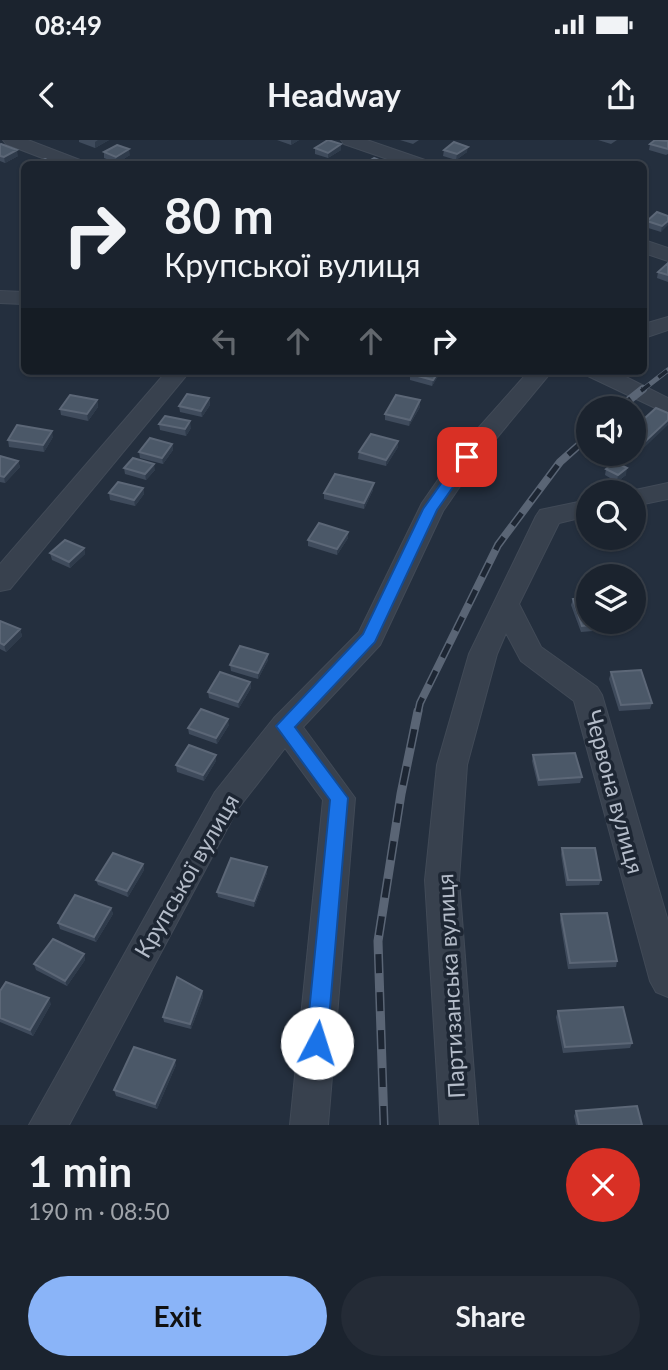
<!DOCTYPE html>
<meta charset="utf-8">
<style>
body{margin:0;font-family:Lato,sans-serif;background:#242b36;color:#f1f3f6;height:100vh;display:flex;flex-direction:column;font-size:26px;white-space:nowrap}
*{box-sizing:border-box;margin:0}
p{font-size:23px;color:#a0a4aa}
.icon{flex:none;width:38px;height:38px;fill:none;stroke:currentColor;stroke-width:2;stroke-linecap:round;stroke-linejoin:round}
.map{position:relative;height:985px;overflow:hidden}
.panel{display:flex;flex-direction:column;background:#1b232e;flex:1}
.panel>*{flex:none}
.guide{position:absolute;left:21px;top:21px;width:626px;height:214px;border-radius:10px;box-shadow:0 2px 5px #0004,0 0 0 2px #39404a;background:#1b232e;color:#f1f3f6;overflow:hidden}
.controls{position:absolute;left:576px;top:256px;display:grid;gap:14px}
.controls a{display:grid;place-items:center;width:70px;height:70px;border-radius:50%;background:#1b232e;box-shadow:0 2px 5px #0004,0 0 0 2px #39404a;font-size:35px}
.pin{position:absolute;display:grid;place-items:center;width:60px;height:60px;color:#fff;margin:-30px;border-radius:14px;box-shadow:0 4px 10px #0006}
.me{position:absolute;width:77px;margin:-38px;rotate:5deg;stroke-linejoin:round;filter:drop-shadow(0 0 5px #0008)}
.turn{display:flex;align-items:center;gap:24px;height:147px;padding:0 28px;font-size:32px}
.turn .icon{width:91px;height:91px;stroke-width:2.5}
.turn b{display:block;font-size:49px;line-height:60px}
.lanes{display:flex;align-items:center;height:66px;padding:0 28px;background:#0003;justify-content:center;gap:35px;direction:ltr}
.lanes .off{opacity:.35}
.round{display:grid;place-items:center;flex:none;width:74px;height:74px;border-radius:37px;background:#242b36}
.headline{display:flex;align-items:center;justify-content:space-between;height:119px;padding:0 28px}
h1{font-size:42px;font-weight:700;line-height:52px}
.action{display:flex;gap:14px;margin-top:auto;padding:14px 28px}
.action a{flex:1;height:80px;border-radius:42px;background:#8ab4f8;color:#111;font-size:28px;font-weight:700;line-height:80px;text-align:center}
.action a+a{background:#242b36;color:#f1f3f6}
.status{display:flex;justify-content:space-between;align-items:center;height:49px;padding:0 35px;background:#1b232e;direction:ltr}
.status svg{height:19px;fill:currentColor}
header{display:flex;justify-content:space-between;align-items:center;height:91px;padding:0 28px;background:#1b232e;font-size:32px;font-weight:700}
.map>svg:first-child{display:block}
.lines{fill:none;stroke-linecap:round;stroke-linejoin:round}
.minor-casing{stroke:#414a57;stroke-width:2}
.minor{fill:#38414e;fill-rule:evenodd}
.rail-far2-casing{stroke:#5a6575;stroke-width:5}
.rail-far1-casing{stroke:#5a6575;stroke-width:8}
.rail-casing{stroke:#5a6575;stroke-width:9}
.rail-far2{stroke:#1d2633;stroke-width:3.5;stroke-dasharray:11;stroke-linecap:butt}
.rail-far1{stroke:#1d2633;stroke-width:5;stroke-dasharray:15;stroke-linecap:butt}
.rail{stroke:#1d2633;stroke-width:6;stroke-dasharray:19;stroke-linecap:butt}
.wall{fill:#3f4b5c}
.shaded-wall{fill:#2f3b4b}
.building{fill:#4b5868;stroke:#5c6777;stroke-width:2}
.route{fill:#1a73e8;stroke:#114b97;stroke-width:2}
.labels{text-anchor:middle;stroke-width:7;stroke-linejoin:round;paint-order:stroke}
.street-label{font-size:23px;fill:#b4bcc9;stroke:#1d2633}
</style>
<div class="status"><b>08:49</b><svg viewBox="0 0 49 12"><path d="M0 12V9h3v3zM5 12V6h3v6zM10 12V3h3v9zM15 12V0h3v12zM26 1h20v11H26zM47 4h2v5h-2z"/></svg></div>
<header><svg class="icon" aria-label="back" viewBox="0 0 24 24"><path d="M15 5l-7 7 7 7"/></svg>Headway<svg class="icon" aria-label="share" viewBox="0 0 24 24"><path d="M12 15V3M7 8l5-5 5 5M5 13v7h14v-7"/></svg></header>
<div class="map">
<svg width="668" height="985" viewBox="0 0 668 985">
<rect width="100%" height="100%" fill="#242f3e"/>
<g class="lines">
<defs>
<path id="minor" d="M3,0H28L80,20L82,24H58L6,4Z
M341,0H367L425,20L427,24H402L344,4Z
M644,100L668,108V121L644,113Z
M0,151L24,152V164L0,163Z
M668,177V190L644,198V184Z
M167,231H190L10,449L0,451V424Z
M529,231H552L476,323L443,371L380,505L303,587L355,658L328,985H290L323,660L285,608L237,670L69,985H29L215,652L274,578L359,492L422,363L458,311Z
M585,231H614L668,258V274L588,236Z
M668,343V359L634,366V352H626Z
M588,360V376L559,383L519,464L541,507L597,547L602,555L668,781V857L656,852L650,841L574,561L521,521L506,493L497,514L467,625L459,740L478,985H440L425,740L437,625L469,514L536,376L540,370Z"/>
</defs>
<use href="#minor" class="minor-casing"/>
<use href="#minor" class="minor"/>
<defs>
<path id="rail-far2" d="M641,251L668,230"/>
<path id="rail-far1" d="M619,268L643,249
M418,572L420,563L498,405L560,322L588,297"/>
<path id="rail" d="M384,985L378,801L401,654L418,571"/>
</defs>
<use href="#rail-far2" class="rail-far2-casing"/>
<use href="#rail-far1" class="rail-far1-casing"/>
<use href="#rail" class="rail-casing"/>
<use href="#rail-far2" class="rail-far2"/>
<use href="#rail-far1" class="rail-far1"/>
<use href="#rail" class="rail"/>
</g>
<path class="wall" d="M79,0H109L95,8L79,2Z
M277,0H299L291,5Z
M400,0H419L413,4Z
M598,0H617L611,4Z
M668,1V14L666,15L649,10L650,4Z
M341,4V10L328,18L315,14V8Z
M0,5L18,16L5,23L0,21Z
M444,10L467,12L456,20L443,16Z
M104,12L130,15L117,23L104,18Z
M668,76L661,92L645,87L647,81Z
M668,123V142L657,138L658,132Z
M412,231H441L432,246L410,240V234Z
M209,258L210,265L202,277L180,272L179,266Z
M97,260L98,267L88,281L61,275L60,269Z
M420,267L409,286L385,280V274Z
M656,268L632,319L621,313H634Z
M159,284L191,288L186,296L160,290Z
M53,297L44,312L9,307L8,300Z
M172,304L173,310L163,324L140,318L139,312Z
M398,307L386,326L358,319L359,312Z
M0,316L18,321L20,327L5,343L0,342Z
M124,328L155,330L146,340L125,334Z
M606,329L626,335L617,342L605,335Z
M143,348L144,354L135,366L110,360L109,353Z
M373,350L364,369L324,359V353Z
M348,392V398L337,415L308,406V400Z
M84,408L85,414L70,428L52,420L50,413Z
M573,459L620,482L618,489L581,492L571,465Z
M0,481L20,489L22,496L6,512L0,509Z
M268,514V520L258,539L231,531L230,525Z
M611,532L652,563L650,569L619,571L609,539Z
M250,542L251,548L239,568L209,558L208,552Z
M229,585L217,604L189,594L188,588Z
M216,615V621L204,641L177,632L176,625Z
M533,615L582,637L580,643L538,646L532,621Z
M562,708L601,740L599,745L566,746L561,714Z
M143,724L144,730L128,757L98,745L96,740Z
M267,727V733L254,767L218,757L217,752Z
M111,768L113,774L96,802L60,789L58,783Z
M561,774L617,821L616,827L568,829L560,780Z
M84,814L85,820L67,846L36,830L34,824Z
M0,851L51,864L33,896L0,882Z
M202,851L203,857L191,889L164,882L163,877Z
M558,871L632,903L630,908L563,913L556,877Z
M176,925L157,969L116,956L114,950Z
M576,971L642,985H576L574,976Z"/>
<path class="shaded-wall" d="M98,0H109L95,8V2Z
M291,0H299L291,5Z
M341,4V10L328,18V13Z
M468,7L467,12L456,20L457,14Z
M129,9L130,15L117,23L116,17Z
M17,10L18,16L5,23L4,17Z
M668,81V85L661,92L662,86Z
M439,231H441V232L432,246L433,240Z
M209,258L210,265L202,277L201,271Z
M97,260L98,267L88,281L87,274Z
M420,260V267L409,286L410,280Z
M668,280V285L632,319L634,312Z
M190,281L191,288L186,296L185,289Z
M52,291L53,297L44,312L43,305Z
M398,301V307L386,326V320Z
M172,304L173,310L163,324L162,318Z
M18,321L20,327L5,343L4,337Z
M154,324L155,330L146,340L145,334Z
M627,328L626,335L617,342L618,335Z
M374,343L373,350L364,369V363Z
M143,348L144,354L135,366L134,360Z
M348,392V398L337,415V409Z
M606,397H620L605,401Z
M84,408L85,414L70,428L69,422Z
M20,489L22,496L6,512L4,505Z
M268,514V520L258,539V533Z
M250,542L251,548L239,568L238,562Z
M228,579L229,585L217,604L216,598Z
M216,615V621L204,641L203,635Z
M143,724L144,730L128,757L127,751Z
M267,727V733L254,767V761Z
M111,768L113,774L96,802L94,797Z
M84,814L85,820L67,846L65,841Z
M202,851L203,857L191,889L190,884Z
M49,858L51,864L33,896L30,890Z
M175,920L176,925L157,969L155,964Z"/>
<path class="building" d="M328,0L341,4L328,13L315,8Z
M655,0L668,1V9L650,4Z
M454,2L468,7L457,14L444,10Z
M1,4L17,10L4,17L0,16V5Z
M117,5L129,9L116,17L104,12Z
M374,18L386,23L383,24H364Z
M45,19L55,24H34Z
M500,20L514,24H495Z
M180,21L190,24H174Z
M657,72L668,76V81L662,86L647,81Z
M668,123V135L658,132Z
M412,231H439L433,240L410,234Z
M187,254L209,258L201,271L179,266Z
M70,255L97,260L87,274L60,269Z
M396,255L420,260L410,280L385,274Z
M656,268L668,273V280L634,312V288Z
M165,276L190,281L185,289L159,284Z
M17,285L52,291L43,305L8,300Z
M371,294L398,301L386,320L359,312Z
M150,298L172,304L162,318L139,312Z
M0,316L18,321L4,337L0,336Z
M133,318L154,324L145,334L124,328Z
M615,322L627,328L618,335L606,329Z
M335,334L374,343L364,363L324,353Z
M118,342L143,348L134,360L109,353Z
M319,383L348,392L337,409L308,400Z
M65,400L84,408L69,422L50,413Z
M588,457V481H619L620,482L582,486L573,459Z
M0,481L20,489L4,505L0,503Z
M240,506L268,514L258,533L230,525Z
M641,530L652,563L621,565L611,532Z
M220,532L250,542L238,562L208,552Z
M201,569L228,579L216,598L188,588Z
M189,605L216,615L203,635L176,625Z
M575,613L582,637L539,640L533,615Z
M562,708H595L601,740H568Z
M113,713L143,724L127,751L96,740Z
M231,718L267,727L254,761L217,752Z
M75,755L111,768L94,797L58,783Z
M607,773L617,821L570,823L561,774Z
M53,799L84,814L65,841L34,824Z
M177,837L202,851L190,884L163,877Z
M6,842L49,858L30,890L0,878V851Z
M623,867L632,903L565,907L558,871Z
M134,907L175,920L155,964L114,950Z
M637,966L642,985H579L576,971Z"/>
<path class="route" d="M467,313L474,317L437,370L375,502L295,587L348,658L327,903L324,910L317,913L309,910L306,903L330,660L276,586L363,494L423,369L462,314Z"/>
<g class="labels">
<g class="street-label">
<text transform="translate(614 652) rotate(75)" y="8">Червона вулиця</text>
<text transform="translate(187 736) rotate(-60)" y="8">Крупської вулиця</text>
<text transform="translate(451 846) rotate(-93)" y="8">Партизанська вулиця</text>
</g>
</g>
</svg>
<div class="controls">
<a><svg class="icon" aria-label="sound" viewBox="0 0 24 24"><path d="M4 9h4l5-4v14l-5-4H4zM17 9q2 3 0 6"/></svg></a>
<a><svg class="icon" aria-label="search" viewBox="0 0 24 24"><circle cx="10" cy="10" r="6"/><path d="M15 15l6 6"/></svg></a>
<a><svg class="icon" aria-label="layers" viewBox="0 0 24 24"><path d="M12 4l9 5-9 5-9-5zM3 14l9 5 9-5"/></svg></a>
</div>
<div class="pin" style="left:467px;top:317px;background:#d93025"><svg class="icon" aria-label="arrive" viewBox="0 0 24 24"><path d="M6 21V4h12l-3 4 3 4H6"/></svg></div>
<svg class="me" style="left:317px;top:903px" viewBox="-20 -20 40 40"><circle r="19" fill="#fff"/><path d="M0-13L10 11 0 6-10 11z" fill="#1a73e8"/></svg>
<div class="guide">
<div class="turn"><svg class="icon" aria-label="right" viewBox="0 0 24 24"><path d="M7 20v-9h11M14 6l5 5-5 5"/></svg><div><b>80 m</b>Крупської вулиця</div></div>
<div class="lanes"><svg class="icon off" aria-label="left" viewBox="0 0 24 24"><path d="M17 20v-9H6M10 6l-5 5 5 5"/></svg><svg class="icon off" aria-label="ahead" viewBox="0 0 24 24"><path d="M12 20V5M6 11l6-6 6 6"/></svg><svg class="icon off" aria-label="ahead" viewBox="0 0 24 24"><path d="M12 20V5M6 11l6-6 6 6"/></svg><svg class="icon" aria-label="right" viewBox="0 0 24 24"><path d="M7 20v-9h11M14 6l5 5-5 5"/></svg></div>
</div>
</div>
<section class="panel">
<div class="headline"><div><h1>1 min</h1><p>190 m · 08:50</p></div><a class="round" style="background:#d93025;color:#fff"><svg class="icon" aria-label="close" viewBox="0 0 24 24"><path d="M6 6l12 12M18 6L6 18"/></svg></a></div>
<div class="action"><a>Exit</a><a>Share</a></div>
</section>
